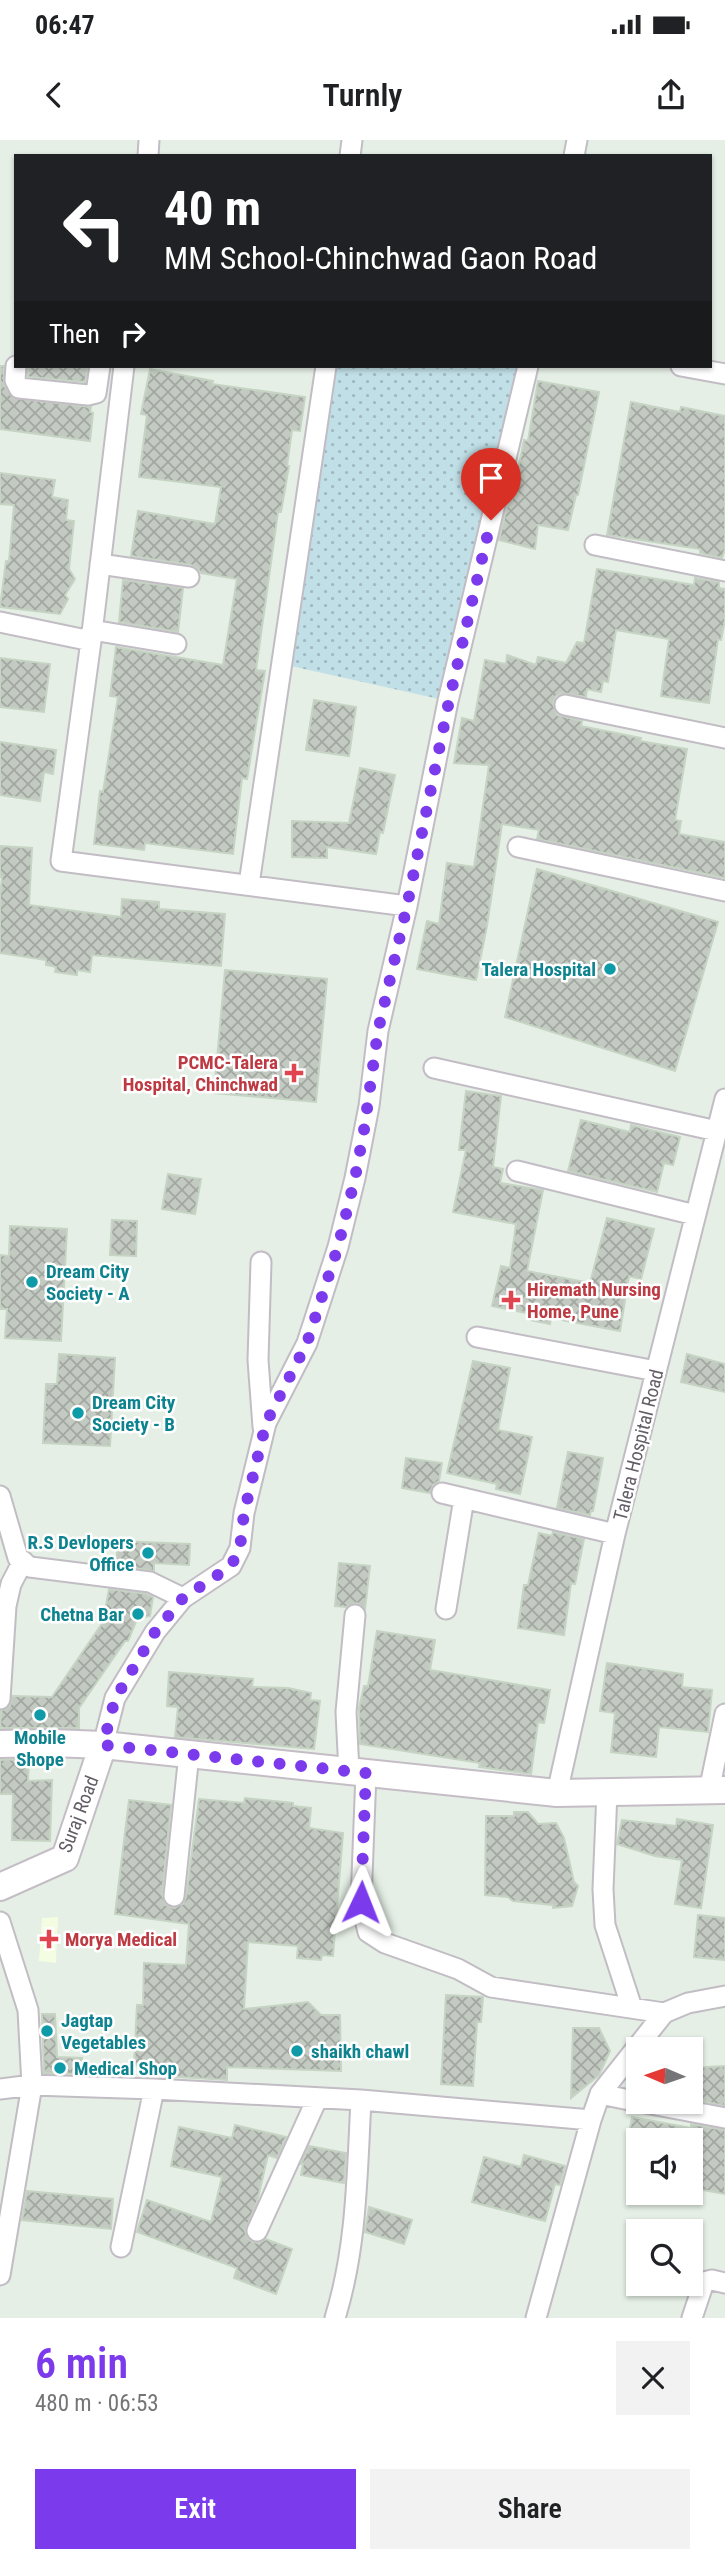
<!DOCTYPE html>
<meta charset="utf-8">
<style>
body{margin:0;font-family:"Roboto Condensed",sans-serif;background:#f2f2f2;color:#202124;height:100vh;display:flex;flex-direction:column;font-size:26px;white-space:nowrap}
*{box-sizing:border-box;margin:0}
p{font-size:23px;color:#757577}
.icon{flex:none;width:38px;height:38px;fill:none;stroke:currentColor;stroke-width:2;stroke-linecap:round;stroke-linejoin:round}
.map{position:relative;height:2178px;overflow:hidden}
.sheet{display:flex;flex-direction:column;background:#fff;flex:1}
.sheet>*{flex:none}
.guide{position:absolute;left:14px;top:14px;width:698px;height:214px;border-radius:0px;box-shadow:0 2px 5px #0004;background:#202124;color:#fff;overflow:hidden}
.needle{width:46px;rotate:272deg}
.controls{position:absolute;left:626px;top:1897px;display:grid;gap:14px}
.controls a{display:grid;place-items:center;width:77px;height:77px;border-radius:0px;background:#fff;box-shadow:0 2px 5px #0004;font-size:35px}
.pin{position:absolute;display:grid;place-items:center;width:60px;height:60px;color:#fff;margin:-72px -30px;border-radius:50% 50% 50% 0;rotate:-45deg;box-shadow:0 0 7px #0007}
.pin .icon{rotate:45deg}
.me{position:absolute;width:77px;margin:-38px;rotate:2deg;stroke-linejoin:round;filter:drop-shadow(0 0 5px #0008)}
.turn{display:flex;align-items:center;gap:24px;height:147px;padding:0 35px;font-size:32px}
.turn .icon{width:91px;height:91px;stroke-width:2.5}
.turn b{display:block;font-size:49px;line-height:60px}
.then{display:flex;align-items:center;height:66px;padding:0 35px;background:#0003;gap:14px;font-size:26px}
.round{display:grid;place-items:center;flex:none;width:74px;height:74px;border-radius:0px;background:#f2f2f2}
.summary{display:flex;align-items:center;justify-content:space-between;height:119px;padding:0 35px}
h1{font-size:42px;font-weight:600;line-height:52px;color:#7c3aed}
.button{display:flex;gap:14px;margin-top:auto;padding:14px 35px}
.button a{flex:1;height:80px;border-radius:0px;background:#7c3aed;color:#fff;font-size:28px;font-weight:600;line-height:80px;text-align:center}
.button a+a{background:#f2f2f2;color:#202124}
.status{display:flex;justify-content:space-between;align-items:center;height:49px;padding:0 35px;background:#fff;direction:ltr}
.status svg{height:19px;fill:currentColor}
header{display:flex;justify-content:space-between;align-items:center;height:91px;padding:0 35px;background:#fff;font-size:32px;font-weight:600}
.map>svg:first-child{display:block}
.medical{fill:#f4fce2}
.park{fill:url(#park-dots)}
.building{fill:url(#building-cross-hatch);stroke:#c5d4c3;stroke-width:2}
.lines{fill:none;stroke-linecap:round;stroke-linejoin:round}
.street-casing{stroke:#c2bcc4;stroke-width:23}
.secondary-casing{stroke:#c4bdc6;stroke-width:30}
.street{stroke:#fff;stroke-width:19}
.secondary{stroke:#fff;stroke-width:26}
.route{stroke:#7c3aed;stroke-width:12;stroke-dasharray:0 21.6}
.culture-dot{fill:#0f9aa8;stroke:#fff;stroke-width:2.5}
.health-dot{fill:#e0444e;stroke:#fff;stroke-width:2.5}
.labels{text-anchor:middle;stroke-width:5;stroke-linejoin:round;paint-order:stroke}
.culture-label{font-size:19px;font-weight:bold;fill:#0d838f;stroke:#fff;text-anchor:start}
.health-label{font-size:19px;font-weight:bold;fill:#be3a42;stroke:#fff;text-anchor:start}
.street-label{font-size:19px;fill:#635d66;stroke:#fff}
</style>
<div class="status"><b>06:47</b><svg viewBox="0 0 49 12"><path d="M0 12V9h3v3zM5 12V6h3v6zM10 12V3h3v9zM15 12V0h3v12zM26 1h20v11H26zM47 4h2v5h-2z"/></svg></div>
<header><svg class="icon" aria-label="back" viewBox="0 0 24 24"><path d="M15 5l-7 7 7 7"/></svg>Turnly<svg class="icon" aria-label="share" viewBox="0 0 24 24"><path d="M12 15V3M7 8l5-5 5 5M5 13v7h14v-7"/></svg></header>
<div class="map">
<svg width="725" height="2178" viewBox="0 0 725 2178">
<defs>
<pattern id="park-dots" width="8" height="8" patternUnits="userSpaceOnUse" patternTransform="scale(1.75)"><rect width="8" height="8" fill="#c1dfe7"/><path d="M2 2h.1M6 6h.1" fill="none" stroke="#a0b8bf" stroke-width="1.8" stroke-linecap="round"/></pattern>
<pattern id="building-cross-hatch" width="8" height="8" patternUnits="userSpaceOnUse" patternTransform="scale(1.75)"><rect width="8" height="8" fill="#c3cac1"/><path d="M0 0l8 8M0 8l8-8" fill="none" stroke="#a2a7a1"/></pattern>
</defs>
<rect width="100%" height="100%" fill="#e5efe5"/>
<path class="medical" d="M58,1777L56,1823L39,1821L42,1778Z"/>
<path class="park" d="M337,226H528L448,561L282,524Z"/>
<path class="building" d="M0,226H4V245L13,258L91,267L90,272L93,273L90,301L0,289Z
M28,226H88L85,242L28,237Z
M150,229L213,241L212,244L305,257L300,291L292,290L287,326H289L281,372H278L256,530L265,531L247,639L242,638L233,714L145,703L144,710L94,704L100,651L103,652L118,557L110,556L116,507L223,525L237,439L201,433L197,428L191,425L131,416L138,371L215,384L221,347L139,337L147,275L141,274Z
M538,241L599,252L578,355H576L568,390L538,385L535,409L499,400L509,358L512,359L524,300L528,301Z
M631,262L680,272L681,267L725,276V409L722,418L700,413V409L607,395Z
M0,333L55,340L52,357L68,360L66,380L74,381L69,429L75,439L65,455L68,459L60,474L0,467L6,421H9L14,365L0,364Z
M597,429L694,445L695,438L719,442V448L725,449V480L721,500L718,499L709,563L661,556L669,499L616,490L608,542L603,541L601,552L587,549L586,557L562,553L556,556L553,563L557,575L582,581L581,586L641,598L640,601L687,609L675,680L681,681L679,694L725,702V738L537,699L539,690L502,684L487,786L476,840L417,829L427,781L439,784L447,723L474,727L489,625L454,623L462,578L474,581L485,520L506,524L507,515L536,525L538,517L566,523L577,502L584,503Z
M123,440L183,448L178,492L119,482Z
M0,518L50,524L44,572L0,567Z
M314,560L356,567L349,616L306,610Z
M0,602L56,610L53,634L44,632L40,661L0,655Z
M360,628L395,635L383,693L380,692L376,714L327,707V718L292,717V681L349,683Z
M0,706L32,708L29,765L121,777L122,759L159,762V769L225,774L221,826L92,815L90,832L77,830V835L55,832L56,827L46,825V820L0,813V757L2,737H0Z
M537,729L718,782L675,931L505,877Z
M225,830L327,839L316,962L214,953Z
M466,951L501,956L493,1027L503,1029L500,1043L543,1050L527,1131L590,1143L607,1078L654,1089L641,1139L629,1136L620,1191L551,1178L550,1184L530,1180L531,1174L492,1166L501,1126L510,1128L516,1084L453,1072L466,1010H459Z
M581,980L630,992L631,985L680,997L673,1025L664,1023L657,1052L568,1031Z
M168,1034L201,1039L195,1074L162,1069Z
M112,1080L137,1081L136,1116L110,1115Z
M10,1086L67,1089L61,1201L5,1198L7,1169H0V1115L9,1116Z
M59,1214L115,1218L110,1306L43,1303L46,1244H57Z
M687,1214L725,1224V1252L681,1242Z
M473,1221L510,1228L498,1290L532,1297L520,1354L496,1349L497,1344L447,1333Z
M568,1312L603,1318L593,1371L591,1370L590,1375L557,1368Z
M406,1318L442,1323L439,1341L433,1345L430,1353L402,1348Z
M553,1392L584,1399L575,1444L571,1443L564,1495L518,1488L524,1445H528L539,1393L552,1396Z
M118,1401L190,1404L189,1425L154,1423V1431L116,1425Z
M339,1423L370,1426L365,1469L357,1463L346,1467L335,1466Z
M109,1449L146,1454L153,1457L150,1476L137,1479L128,1501H125L79,1568V1588H0L1,1571L10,1566L12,1556L52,1557L103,1482Z
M377,1491L435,1500L430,1530L550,1550L544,1583L538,1582L531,1634L479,1627L480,1623L360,1604L359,1568L364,1546H368Z
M607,1523L683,1534L682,1547L712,1550L708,1592L659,1587L656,1617L611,1612L615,1573L600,1571Z
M169,1532L253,1539L252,1547L288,1548L311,1553L310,1560L320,1561L314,1609L175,1597L178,1567L167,1566Z
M29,1619L28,1641L52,1640L50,1701L12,1700L13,1654H0V1620Z
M245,1658L293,1663V1666L311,1668L309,1688L343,1693L333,1816L322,1815L321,1820L297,1818L298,1806L248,1802L244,1869L308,1862L321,1875H340L341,1931L227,1927V1940L147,1935V1926L134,1925L137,1865H143L144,1823L186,1825L189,1784L115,1774L129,1660L171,1665L162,1755L166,1765L173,1768L183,1764L186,1757L199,1659L244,1663Z
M514,1672H528L538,1684L556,1683L564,1698L574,1742L578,1746L572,1766L553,1768V1765L513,1761L508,1757L485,1755L486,1676H514Z
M677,1679L713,1685L701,1768L675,1764L682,1720L655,1716L617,1704L622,1680L676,1686Z
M698,1775L725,1778V1820L694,1817Z
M446,1855L483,1857L481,1882H477L473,1946L441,1944Z
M42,1874H55L57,1917L82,1918L81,1934L44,1933Z
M573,1888H599L610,1911L599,1935L571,1958Z
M725,1926V1966L691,1959V1928Z
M632,1977L691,1988V1984L725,1990V2054L691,2048V2000H628Z
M235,1985L286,1997L277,2018L268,2015L257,2062L245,2091L248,2099L253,2102L259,2103L266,2099L292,2109L276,2154L234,2138L237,2128L137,2092L147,2060L211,2082L222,2037L171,2026L179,1987L232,1998Z
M309,2006L346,2013L344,2043L301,2035L303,2024H301Z
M524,2015L565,2026L560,2045L555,2044L545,2081L472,2062L484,2017L521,2027Z
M27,2051L113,2059L111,2089L22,2080Z
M369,2067L412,2080L404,2104L365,2092Z"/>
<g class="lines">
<defs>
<path id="street" d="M148,16L149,0
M350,16L352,0
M574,16L577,0
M16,226L15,240L19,248L88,255L96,253L100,226
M124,226L91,501L61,721L407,766
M681,226L725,234
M595,405L725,431
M100,424L189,437
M0,482L91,501
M92,490L176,504
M565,565L725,598
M518,707L725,751
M249,744L326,226
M434,928L717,991
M517,1031L695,1075
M261,1122L258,1220L263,1287
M477,1197L656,1231
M442,1353L615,1394
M0,1356L18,1418L30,1427L150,1442L183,1458
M446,1469L464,1358
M0,1559L6,1466L11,1444L23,1421
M103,1605L115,1558L155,1492L183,1458L231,1426L240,1408L244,1373L266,1283L307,1203L338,1107L355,1038L369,966L378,891L407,766L448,561L528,226
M349,1632L346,1572L355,1475
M366,1633L361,1762L368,1792L385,1803L458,1829L491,1847L664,1873
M607,1651L603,1749L605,1785L632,1868
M709,1651L725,1574
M557,1653L615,1394L725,959
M174,1756L189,1614
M0,1782L28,1870L32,1945L0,2135
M0,1949L32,1945L154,1949L361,1960L591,1980
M600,1954L639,1962
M640,1962L725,1978
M257,2091L317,1959
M121,2107L154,1949
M335,2178C357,2107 357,2034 361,1960
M536,2178L591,1980L600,1954L664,1873L688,1863L725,1856
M692,2178L704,2142L712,2140L725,2143"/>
<path id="secondary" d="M0,1604L51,1603L103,1605L557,1653L725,1650
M0,1747L65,1718L103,1605"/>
</defs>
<use href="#street" class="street-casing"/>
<use href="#secondary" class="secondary-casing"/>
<use href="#street" class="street"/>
<use href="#secondary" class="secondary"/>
</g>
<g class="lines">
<path class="route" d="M361,1762L366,1633L103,1605L115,1559L155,1492L183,1458L231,1426L240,1408L244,1373L266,1283L307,1203L338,1107L355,1038L364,990L378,891L407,766L449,561L491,380"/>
</g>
<g class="culture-dot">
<circle cx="610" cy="829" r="7"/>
<circle cx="32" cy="1142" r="7"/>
<circle cx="78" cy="1273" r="7"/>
<circle cx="148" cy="1413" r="7"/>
<circle cx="138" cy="1474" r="7"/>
<circle cx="40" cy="1575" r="7"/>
<circle cx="47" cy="1891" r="7"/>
<circle cx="297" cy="1911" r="7"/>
<circle cx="60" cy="1928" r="7"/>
</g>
<g class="health-dot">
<path d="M290.5 922.5h7v7h7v7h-7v7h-7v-7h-7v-7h7z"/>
<path d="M507.5 1149.5h7v7h7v7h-7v7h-7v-7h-7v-7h7z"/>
<path d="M45.5 1788.5h7v7h7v7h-7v7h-7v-7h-7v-7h7z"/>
</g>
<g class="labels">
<g class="culture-label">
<text x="596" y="836" text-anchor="end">Talera Hospital</text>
<text x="46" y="1138">Dream City<tspan x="46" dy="22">Society - A</tspan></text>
<text x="92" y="1269">Dream City<tspan x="92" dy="22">Society - B</tspan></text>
<text x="134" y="1409" text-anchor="end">R.S Devlopers<tspan x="134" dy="22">Office</tspan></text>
<text x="124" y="1481" text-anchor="end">Chetna Bar</text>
<text x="40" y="1604" text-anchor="middle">Mobile<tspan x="40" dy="22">Shope</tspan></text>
<text x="61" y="1887">Jagtap<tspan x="61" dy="22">Vegetables</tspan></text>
<text x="311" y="1918">shaikh chawl</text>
<text x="74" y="1935">Medical Shop</text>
</g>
<g class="health-label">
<text x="278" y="929" text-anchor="end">PCMC-Talera<tspan x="278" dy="22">Hospital, Chinchwad</tspan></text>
<text x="527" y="1156">Hiremath Nursing<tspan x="527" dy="22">Home, Pune</tspan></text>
<text x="65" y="1806">Morya Medical</text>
</g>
<g class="street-label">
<text transform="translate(638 1305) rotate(-76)" y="7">Talera Hospital Road</text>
<text transform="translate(78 1674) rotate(-69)" y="7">Suraj Road</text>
</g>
</g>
</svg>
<div class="controls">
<a><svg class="needle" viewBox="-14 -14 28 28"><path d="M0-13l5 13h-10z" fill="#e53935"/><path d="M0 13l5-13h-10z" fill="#757577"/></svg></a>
<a><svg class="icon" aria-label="sound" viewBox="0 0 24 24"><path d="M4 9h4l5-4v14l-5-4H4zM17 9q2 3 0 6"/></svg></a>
<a><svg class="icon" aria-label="search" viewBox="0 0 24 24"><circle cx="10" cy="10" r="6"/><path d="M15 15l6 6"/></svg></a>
</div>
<div class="pin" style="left:491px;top:380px;background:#d93025"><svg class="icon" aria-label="arrive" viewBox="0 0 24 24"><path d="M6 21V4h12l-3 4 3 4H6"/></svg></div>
<svg class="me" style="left:361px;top:1762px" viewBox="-20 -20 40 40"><path d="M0-17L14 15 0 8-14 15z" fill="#7c3aed" stroke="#fff" stroke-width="4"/></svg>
<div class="guide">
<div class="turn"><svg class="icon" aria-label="left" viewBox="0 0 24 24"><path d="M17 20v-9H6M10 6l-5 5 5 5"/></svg><div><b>40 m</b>MM School-Chinchwad Gaon Road</div></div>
<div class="then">Then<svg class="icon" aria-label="right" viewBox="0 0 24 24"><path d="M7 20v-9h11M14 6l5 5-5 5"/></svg></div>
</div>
</div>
<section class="sheet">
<div class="summary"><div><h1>6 min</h1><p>480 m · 06:53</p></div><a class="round"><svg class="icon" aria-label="close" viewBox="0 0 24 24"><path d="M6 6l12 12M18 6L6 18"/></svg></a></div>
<div class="button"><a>Exit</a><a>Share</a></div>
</section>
